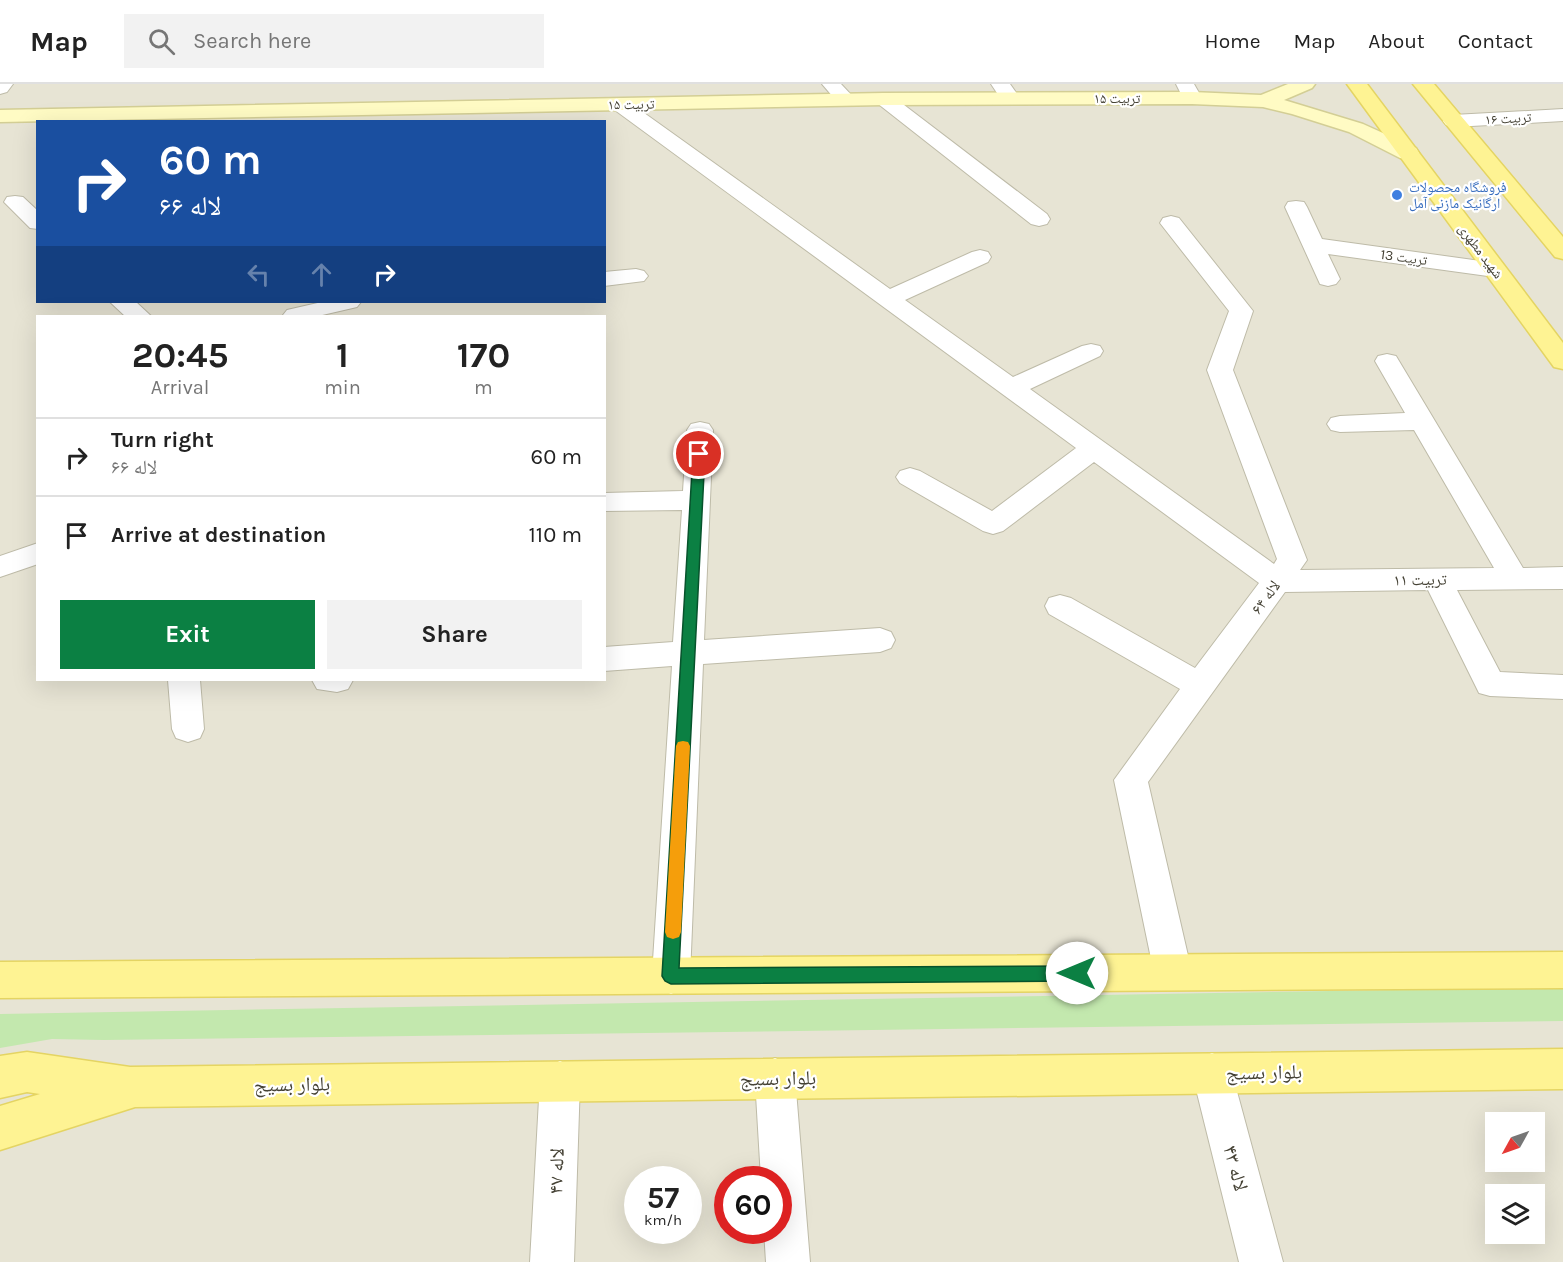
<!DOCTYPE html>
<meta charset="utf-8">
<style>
body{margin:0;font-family:Karla,"Noto Naskh Arabic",sans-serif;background:#f2f2f2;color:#222;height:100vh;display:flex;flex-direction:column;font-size:22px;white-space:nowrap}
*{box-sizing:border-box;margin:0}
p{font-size:20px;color:#767676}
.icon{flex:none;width:33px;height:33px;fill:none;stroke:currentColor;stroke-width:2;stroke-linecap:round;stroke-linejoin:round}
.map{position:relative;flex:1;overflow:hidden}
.drawer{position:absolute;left:36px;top:231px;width:570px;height:366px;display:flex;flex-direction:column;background:#fff;border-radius:0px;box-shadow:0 6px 24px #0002}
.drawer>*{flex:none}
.banner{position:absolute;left:36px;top:36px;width:570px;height:183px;border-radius:0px;box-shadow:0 6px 24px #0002;background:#1a4fa0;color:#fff;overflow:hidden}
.needle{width:39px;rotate:230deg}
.controls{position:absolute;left:1485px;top:1028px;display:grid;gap:12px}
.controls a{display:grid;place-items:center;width:60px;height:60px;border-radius:0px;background:#fff;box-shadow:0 6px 24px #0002;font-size:30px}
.speed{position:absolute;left:624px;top:1082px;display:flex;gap:12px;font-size:30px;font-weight:700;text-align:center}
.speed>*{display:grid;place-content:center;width:78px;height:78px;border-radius:50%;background:#fff;box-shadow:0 6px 24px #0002;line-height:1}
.speed small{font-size:15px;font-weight:400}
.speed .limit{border:9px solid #d22;background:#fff;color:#111}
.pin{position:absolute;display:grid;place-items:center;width:51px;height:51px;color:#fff;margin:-26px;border:3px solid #fff;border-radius:50%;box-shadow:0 2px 6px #0007}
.me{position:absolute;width:66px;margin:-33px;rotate:270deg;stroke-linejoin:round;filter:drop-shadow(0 0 4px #0008)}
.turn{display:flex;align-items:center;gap:21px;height:126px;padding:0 24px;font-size:27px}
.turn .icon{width:78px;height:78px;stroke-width:2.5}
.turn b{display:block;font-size:42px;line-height:51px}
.lanes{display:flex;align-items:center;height:57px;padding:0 24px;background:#0003;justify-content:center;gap:30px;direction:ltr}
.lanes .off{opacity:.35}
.eta{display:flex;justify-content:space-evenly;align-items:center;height:102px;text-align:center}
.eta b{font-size:36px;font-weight:700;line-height:42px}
.primary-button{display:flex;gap:12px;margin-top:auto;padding:12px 24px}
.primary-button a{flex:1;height:69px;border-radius:0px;background:#0b8043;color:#fff;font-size:24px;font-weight:700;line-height:69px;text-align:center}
.primary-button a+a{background:#f2f2f2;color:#222}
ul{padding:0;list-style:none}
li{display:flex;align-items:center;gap:18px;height:78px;padding:0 24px;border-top:2px solid #e0e0e0}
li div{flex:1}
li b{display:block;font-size:22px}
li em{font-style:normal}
header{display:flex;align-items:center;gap:36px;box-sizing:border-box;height:84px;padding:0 30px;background:#fff;border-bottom:2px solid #e0e0e0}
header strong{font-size:28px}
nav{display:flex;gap:33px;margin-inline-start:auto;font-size:21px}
.search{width:420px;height:54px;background:#f2f2f2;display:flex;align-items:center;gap:15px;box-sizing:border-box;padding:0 21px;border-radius:0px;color:#767676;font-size:22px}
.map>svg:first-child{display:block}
.residential{fill:#e7e4d4;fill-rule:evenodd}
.green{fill:#c3e8ae}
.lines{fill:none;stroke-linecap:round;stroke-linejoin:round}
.street-casing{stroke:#bebba8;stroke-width:2}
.secondary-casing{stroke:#d3ce95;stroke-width:3}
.primary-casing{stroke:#e4d463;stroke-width:3}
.street{fill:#fff;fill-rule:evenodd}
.secondary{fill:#fffbc4;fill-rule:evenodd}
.primary{fill:#fef393;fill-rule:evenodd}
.route{fill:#0b8043;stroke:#07532c;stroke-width:1.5}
.slow{fill:#f59e0b}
.shop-dot{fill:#3f7fe0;stroke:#fff;stroke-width:2}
.labels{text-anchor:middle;stroke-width:4.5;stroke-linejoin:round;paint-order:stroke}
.far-street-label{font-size:14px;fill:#454235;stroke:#fff}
.far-shop-label{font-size:14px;fill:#366cbe;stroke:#fff;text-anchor:start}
.street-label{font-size:16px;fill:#454235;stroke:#fff}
.near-street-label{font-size:20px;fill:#454235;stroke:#fff}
</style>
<header>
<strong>Map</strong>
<div class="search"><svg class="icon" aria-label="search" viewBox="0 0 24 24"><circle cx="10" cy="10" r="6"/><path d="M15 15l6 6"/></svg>Search here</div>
<nav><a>Home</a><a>Map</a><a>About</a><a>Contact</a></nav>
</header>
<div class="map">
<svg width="1563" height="1178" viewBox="0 0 1563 1178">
<rect width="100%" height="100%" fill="#f3f1e6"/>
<path class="residential" d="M0,0H1563V1178H0ZM38,38H604V218H38ZM38,232H604V596H38ZM1496,1038H1534V1077H1496ZM638,1095H688V1146H638ZM728,1095H778V1146H728ZM1496,1110H1534V1149H1496Z"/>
<path class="green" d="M1563,903V937L104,956L52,955L0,964V930Z"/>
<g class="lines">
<defs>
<path id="street" d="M0,0H13L7,8L0,10Z
M822,0H841L857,17L854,21H840Z
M991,0H1010L1020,14L1017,18H1003Z
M1176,0H1194L1202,14L1199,18H1185Z
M884,9L891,11L1047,130L1050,135L1047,140L1039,142L1031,140L877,19L874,15L877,11Z
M619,14L626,16L890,205L972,168L980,166L988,168L991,173L988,178L905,216L1013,293L1082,262L1091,260L1100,262L1103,267L1100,272L1030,305L1274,480L1277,475L1207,286L1229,227L1160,139L1163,134L1171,132L1179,134L1253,227L1233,286L1307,476L1300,486L1494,484L1414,346L1340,348L1331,346L1327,340L1331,334L1340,332L1405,329L1375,277L1378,272L1387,270L1396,272L1523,484L1563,483V505L1457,506L1500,588L1563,591V615L1490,612L1479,609L1428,506L1285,508L1148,698L1192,889L1186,901L1173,906L1160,901L1154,889L1114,696L1180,605L1049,530L1045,522L1049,514L1060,511L1071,514L1195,584L1259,499L1094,378L1003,447L993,450L983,447L900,399L896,393L900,387L910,384L920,387L992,427L1076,364L612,24L609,20L612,16Z
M1563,25V37L1453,43L1446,41L1443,37L1446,33L1453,31Z
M15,112L23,113L38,127V145L30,144L4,118L7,113Z
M1296,117L1304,118L1307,123L1322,155L1495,179L1503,181L1506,186L1503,191L1495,193L1328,170L1340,195L1336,200L1328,202L1320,200L1285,123L1288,118Z
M636,185L644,187L648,192L644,197L604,202V188Z
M110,218H136L151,232H125Z
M322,218H361L357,223L318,232L283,231L287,226Z
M700,338L709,340L713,346L704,556L880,544L891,548L895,556L891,564L880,568L703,580L690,892L684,904L671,910L658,904L652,892L672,582L604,587V563L673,558L682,426L604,427V409L683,407L687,346L691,340Z
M38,459V480L0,493V472Z
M168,596H200L204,645L200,654L188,658L176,654L172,645Z
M312,596H353L348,605L337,608L317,605Z
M1212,969L1226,975L1232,989L1283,1178H1239L1192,989L1198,975Z
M775,974L789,980L795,994L810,1178H766L764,1146H778V1095H761L755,994L761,980Z
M560,977L574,983L580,997L574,1178H530L540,997L546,983Z"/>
<path id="secondary" d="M1288,0H1315L1312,4L1284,16L1363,40L1416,64L1419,69L1416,74L1408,75L1400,74L1349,48L1292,30L1263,23L1192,20L884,21L0,38V26L884,9L1192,8L1261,11Z"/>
<path id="primary" d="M1347,0H1367L1563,259V285L1554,283Z
M1413,0H1434L1563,153V175L1555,173Z
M1563,868V904L0,914V878Z
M1563,965V1005L135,1023L0,1066V1022L40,1010L27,1008L0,1014V972L27,968L130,983Z"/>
</defs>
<use href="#street" class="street-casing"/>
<use href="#secondary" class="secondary-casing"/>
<use href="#primary" class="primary-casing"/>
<use href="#street" class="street"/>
<use href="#secondary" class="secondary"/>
<use href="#primary" class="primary"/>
</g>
<path class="route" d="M699,366L705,370L679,884L1077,882L1083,884L1086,889L1083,895L1077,897L671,900L665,897L662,892L693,370Z"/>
<path class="slow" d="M683,657L688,658L690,662L681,848L679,853L673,855L667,853L665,848L676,662L678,658Z"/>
<circle class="shop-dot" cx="1397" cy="111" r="6"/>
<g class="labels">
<g class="far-street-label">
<text x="1117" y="19">تربیت ۱۵</text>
<text transform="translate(631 20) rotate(-1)" y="5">تربیت ۱۵</text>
<text transform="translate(1508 34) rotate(-3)" y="5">تربیت ۱۶</text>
<text transform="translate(1481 167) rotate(53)" y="5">شهید مطهری</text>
<text transform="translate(1404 173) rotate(8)" y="5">تربیت 13</text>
</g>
<g class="far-shop-label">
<text x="1409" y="108">فروشگاه محصولات<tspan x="1409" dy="16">ارگانیک مازنی آمل</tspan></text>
</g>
<g class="street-label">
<text transform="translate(1420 495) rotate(-1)" y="6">تربیت ۱۱</text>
<text transform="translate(1265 513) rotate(-54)" y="6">لاله ۶۴</text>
</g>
<g class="near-street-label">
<text transform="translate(1264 988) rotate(-1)" y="7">بلوار بسیج</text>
<text transform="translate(778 994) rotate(-1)" y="7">بلوار بسیج</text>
<text transform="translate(292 1000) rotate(-1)" y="7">بلوار بسیج</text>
<text transform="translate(1236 1084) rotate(75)" y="7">لاله ۴۳</text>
<text transform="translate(556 1087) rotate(-88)" y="7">لاله ۴۷</text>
</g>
</g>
</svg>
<div class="controls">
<a><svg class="needle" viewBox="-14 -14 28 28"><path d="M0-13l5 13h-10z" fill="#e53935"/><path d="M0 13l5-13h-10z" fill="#767676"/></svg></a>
<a><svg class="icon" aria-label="layers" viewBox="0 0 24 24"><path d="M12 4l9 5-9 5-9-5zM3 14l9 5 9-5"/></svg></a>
</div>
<div class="speed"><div>57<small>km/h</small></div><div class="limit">60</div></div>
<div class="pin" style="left:699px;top:370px;background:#d93025"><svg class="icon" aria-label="arrive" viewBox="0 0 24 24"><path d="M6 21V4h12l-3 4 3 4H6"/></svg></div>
<svg class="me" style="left:1077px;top:889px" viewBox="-20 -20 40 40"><circle r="19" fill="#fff"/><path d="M0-13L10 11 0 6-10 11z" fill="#0b8043"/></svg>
<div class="banner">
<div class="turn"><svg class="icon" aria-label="right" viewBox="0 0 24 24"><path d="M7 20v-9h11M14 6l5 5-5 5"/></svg><div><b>60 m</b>لاله ۶۶</div></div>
<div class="lanes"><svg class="icon off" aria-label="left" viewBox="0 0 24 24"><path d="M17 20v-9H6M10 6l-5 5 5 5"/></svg><svg class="icon off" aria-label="ahead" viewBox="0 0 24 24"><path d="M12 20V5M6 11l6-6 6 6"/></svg><svg class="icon" aria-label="right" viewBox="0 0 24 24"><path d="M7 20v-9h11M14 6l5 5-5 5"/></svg></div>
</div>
<section class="drawer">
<div class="eta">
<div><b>20:45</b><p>Arrival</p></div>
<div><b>1</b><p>min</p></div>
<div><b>170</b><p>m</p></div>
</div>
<ul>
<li><svg class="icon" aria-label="right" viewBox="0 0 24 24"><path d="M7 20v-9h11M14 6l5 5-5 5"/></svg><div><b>Turn right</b><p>لاله ۶۶</p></div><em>60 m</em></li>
<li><svg class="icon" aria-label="arrive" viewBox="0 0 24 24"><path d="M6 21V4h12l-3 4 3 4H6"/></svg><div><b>Arrive at destination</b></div><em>110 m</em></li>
</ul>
<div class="primary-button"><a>Exit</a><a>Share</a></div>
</section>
</div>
